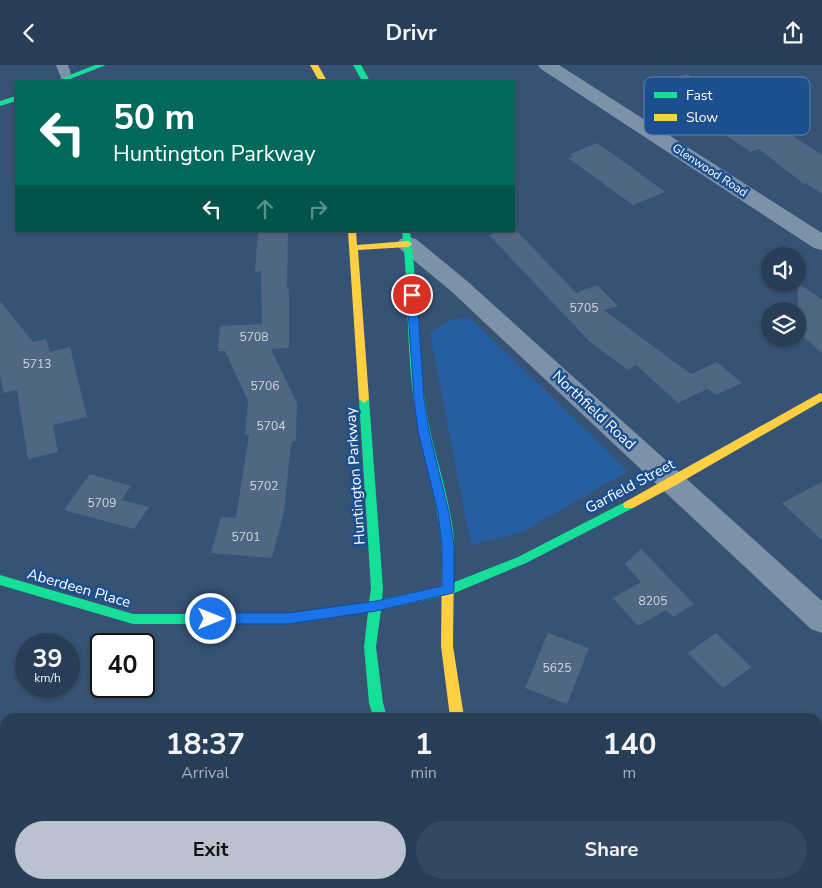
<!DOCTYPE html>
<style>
body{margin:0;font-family:"Nunito Sans",sans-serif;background:#344961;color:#f1f3f6;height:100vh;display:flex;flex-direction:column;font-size:19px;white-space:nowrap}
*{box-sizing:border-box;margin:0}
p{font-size:16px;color:#a5aeba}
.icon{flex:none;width:28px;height:28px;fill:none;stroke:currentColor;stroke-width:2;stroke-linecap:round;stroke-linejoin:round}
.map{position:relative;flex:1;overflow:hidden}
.panel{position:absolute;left:0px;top:648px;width:822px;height:176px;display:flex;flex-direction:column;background:#283e57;border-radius:15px 15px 0 0;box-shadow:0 1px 4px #0004,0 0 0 1px #44576d}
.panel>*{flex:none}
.guide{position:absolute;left:15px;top:15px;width:500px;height:152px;border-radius:0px;box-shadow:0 1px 4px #0004,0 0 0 1px #44576d;background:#00695c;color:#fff;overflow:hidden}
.buttons{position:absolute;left:761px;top:182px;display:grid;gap:10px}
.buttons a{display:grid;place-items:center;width:45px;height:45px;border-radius:50%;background:#283e57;box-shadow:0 1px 4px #0004,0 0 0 1px #44576d;font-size:25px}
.speed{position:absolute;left:15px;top:568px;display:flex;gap:10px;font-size:25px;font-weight:700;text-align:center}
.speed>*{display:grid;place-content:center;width:65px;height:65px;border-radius:50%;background:#283e57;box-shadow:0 1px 4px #0004,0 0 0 1px #44576d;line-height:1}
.speed small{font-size:12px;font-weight:400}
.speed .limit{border:2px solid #111;border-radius:8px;background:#fff;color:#111}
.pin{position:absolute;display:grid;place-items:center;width:42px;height:42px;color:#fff;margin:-21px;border:2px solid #fff;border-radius:50%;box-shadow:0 1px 5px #0007}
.me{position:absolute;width:55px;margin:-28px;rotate:90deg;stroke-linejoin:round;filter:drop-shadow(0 0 4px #0008)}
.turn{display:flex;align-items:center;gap:18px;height:105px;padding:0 15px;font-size:22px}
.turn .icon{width:65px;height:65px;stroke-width:2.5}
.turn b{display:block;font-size:35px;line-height:42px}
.lanes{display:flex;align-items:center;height:48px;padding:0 15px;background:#0003;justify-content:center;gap:25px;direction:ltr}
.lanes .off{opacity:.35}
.eta{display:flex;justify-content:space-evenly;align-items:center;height:85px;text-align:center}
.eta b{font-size:30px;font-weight:700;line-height:35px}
.action{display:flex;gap:10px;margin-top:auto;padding:10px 15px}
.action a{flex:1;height:58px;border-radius:30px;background:#b9c2ce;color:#111;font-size:20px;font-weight:700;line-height:58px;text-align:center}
.action a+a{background:#344961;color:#f1f3f6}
header{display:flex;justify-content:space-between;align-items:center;height:65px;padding:0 15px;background:#283e57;font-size:22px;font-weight:700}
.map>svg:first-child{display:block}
.green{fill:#265fa1}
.building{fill:#506783}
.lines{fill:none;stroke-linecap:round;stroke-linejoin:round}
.lane{fill:#7d92a8;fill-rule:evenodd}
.street{fill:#7d92a8;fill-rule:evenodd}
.fast{fill:#16e098;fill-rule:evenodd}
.slow{fill:#ffcf43;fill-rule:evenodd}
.route{fill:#1a73e8;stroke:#114b97}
.labels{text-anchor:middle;stroke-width:5;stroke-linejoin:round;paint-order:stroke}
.far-street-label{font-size:12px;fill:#fff;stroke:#1b4f8f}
.number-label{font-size:12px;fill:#d3d9e0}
.street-label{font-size:15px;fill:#fff;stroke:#1b4f8f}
.key{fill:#1b4f8f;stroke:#5f84b1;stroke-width:1}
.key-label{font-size:14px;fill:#fff}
</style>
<header><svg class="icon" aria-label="back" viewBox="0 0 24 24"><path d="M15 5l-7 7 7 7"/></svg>Drivr<svg class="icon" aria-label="share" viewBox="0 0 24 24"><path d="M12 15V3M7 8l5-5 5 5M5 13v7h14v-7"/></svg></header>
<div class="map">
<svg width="822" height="823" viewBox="0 0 822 823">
<rect width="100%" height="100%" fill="#365274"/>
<path class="green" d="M469,252L628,406L523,467L471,480L430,268L449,256Z"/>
<path class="building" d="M687,9L760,55L765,53L822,90V129L806,118L804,119L759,84L751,87L712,61L707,62L681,38L672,41L645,24Z
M597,78L613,89L665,127L633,140L568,93L573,92L570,89Z
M514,163L576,228L597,220L618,241L604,245L691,309L717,297L742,318L716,330L698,316L707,324L678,338L636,300L628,305L590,277L489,170L501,166H514Z
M258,166H288L287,224H289V283L271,284L297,338L296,376H293L291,380L284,446L272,493L211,488L221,452L236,453L249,369L245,370L248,336L225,286H218L220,261L262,259L261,206L255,207Z
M798,218L822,235V288L798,267Z
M0,236L33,277L46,274L50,287L70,282L87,352L53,360L58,387L28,394L17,325L4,328L0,310Z
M90,409L131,421L121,435L149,442L134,464L64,445Z
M822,417V475L782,438Z
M641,484L694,539L673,552L666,545L638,561L613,533L641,517L625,499Z
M548,568L589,583L567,639L525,623Z
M716,568L751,602L723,623L688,588Z"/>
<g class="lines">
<path class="lane" d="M56,0H68L72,13L70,15H62Z"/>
<path class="street" d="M538,0H559L822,168V185L814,183L541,4Z
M408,172L416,174L467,216L822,536V568L811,564L451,226L400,184L397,179L400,174Z"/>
<path class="fast" d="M95,0H106L65,16H55Z
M353,0H361L370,16H362Z
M16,31V36L0,41V36Z
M402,166H410C420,238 416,311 434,382C439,402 461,477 452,493L448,495L444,493L442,490C440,437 421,389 414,337C406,280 409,223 402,166Z
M364,330L369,334L383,524L382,534L447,520L518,492L625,437H633L635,440L633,443L526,498L452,529L381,545L376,582L383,638L387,652H373L369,638L364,582L368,547L288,559H133L0,520V510L133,549H288L369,537L371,524L359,334Z
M470,819H486V823H470Z"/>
<path class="slow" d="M310,0H318L327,16H319Z
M348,166H356L357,180L408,176L412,179L408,182L358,185L369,334L364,338L359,334Z
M820,328L822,329V336L676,420L633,443H625L623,440L625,437Z
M448,485L452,487L454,490L453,581L464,652H450L441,581L442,490L444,487Z
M390,819H406L407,823H391Z"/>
</g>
<path class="route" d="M412,227L417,230L424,334L429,366L449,448L454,481V525L453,528L376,546L288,559H211L206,558L204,554L206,550L211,548H288L376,536L442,521V481L438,448L418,366L414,334L407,230Z"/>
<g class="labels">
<g class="far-street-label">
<text transform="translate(710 105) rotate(33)" y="4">Glenwood Road</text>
</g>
<g class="number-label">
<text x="584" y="247">5705</text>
<text x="254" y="276">5708</text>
<text x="37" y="303">5713</text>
<text x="265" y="325">5706</text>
<text x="271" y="365">5704</text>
<text x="264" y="425">5702</text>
<text x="102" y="442">5709</text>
<text x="246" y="476">5701</text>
<text x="653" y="540">8205</text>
<text x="557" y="607">5625</text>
</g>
<g class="street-label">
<text transform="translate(594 345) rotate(43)" y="5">Northfield Road</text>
<text transform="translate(355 411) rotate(-94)" y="5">Huntington Parkway</text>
<text transform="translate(630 421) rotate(-28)" y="5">Garfield Street</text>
<text transform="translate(79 523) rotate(16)" y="5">Aberdeen Place</text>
</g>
</g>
<rect x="644" y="12" width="166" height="58" rx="8" class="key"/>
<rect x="654" y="27" width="23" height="6" fill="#16e098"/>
<rect x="654" y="49" width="23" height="7" fill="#ffcf43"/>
<g class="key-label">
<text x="686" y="35">Fast</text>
<text x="686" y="57">Slow</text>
</g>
</svg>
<div class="buttons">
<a><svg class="icon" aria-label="sound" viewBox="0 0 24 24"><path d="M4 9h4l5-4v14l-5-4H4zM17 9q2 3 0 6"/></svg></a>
<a><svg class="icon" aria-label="layers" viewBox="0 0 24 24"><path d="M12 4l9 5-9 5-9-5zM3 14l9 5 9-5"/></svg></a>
</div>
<div class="speed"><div>39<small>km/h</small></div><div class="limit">40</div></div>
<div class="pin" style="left:412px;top:230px;background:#d93025"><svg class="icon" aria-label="arrive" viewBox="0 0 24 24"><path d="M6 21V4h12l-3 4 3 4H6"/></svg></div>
<svg class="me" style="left:211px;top:554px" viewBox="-20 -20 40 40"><circle r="17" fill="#1a73e8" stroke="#fff" stroke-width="3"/><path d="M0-11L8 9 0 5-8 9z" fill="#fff"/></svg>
<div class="guide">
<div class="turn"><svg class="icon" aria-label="left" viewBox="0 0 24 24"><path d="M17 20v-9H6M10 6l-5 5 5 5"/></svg><div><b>50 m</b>Huntington Parkway</div></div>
<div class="lanes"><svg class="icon" aria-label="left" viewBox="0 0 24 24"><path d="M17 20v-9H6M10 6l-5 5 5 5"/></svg><svg class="icon off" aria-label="ahead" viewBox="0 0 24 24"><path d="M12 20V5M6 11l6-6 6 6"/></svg><svg class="icon off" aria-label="right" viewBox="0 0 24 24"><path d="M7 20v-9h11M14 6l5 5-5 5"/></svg></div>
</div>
<section class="panel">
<div class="eta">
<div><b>18:37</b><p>Arrival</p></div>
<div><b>1</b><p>min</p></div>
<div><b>140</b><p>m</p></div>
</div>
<div class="action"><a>Exit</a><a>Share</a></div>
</section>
</div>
